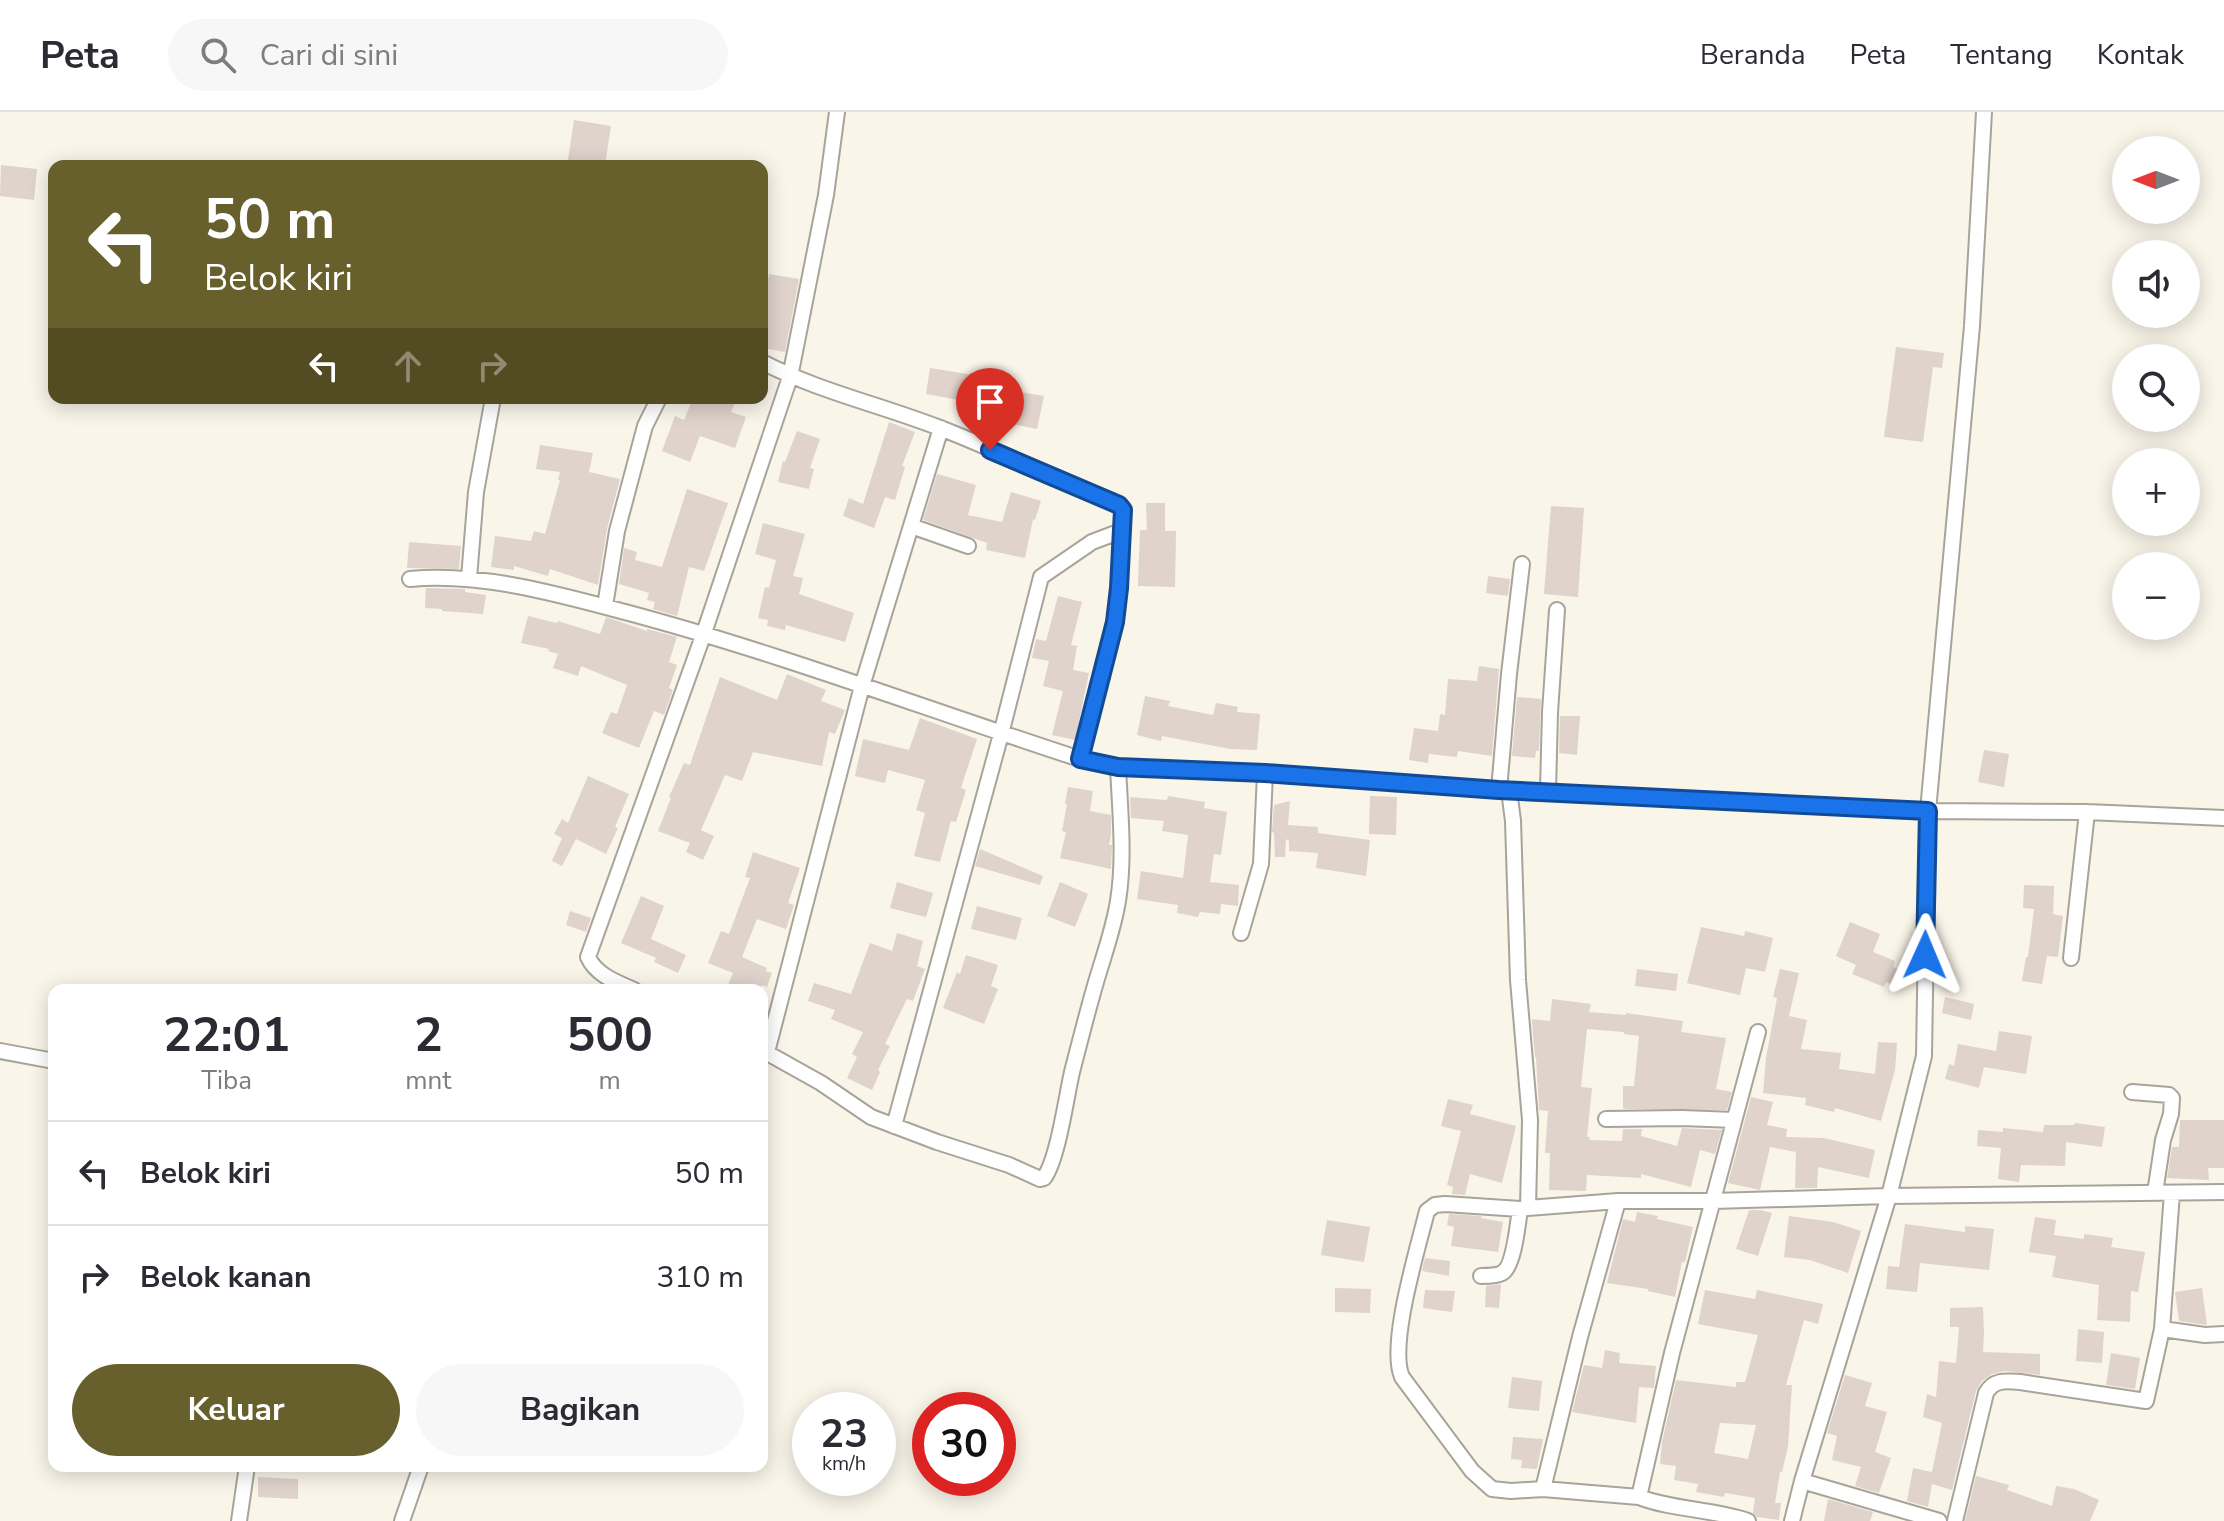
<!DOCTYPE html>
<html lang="id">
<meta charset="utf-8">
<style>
body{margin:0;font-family:"Nunito Sans",sans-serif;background:#f7f7f7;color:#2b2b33;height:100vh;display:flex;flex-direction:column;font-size:30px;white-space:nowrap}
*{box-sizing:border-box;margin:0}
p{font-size:26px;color:#7c7c81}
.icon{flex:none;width:44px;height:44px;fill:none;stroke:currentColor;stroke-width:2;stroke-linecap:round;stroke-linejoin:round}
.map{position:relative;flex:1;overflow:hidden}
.panel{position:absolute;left:48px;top:872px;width:720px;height:488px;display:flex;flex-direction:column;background:#fff;border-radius:16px;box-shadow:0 4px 20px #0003}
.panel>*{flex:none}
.banner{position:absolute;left:48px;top:48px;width:720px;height:244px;border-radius:16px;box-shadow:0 4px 20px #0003;background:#68602c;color:#fff;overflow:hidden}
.needle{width:52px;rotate:270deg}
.fabs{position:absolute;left:2112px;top:24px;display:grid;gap:16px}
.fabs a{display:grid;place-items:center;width:88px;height:88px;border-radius:50%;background:#fff;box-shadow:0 4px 20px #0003;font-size:40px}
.speed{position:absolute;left:792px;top:1280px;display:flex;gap:16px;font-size:40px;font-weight:700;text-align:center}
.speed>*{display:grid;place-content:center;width:104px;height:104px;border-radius:50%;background:#fff;box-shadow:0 4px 20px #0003;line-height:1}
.speed small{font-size:20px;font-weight:400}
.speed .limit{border:12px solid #d22;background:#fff;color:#111}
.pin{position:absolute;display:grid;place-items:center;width:68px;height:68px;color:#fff;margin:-82px -34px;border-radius:50% 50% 50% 0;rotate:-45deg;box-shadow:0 0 8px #0007}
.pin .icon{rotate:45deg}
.me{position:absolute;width:88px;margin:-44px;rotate:1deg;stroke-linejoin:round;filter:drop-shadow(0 0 6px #0008)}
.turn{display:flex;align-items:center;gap:28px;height:168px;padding:0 24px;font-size:36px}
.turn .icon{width:104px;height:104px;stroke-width:2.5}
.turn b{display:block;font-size:56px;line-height:68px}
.lanes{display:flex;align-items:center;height:76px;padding:0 24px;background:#0003;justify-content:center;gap:40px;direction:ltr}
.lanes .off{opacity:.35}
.eta{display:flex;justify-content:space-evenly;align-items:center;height:136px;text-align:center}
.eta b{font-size:48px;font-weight:700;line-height:56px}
.cta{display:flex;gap:16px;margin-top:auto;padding:16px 24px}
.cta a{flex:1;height:92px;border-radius:48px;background:#68602c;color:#fff;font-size:32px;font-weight:700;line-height:92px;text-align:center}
.cta a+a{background:#f7f7f7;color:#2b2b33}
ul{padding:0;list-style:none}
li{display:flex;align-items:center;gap:24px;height:104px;padding:0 24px;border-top:2px solid #e1e1e2}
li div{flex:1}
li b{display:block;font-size:30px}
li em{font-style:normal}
header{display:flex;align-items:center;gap:48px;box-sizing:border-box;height:112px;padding:0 40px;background:#fff;border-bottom:2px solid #e1e1e2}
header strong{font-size:38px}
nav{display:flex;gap:44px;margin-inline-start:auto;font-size:28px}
.search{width:560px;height:72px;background:#f7f7f7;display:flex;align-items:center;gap:20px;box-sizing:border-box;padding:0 28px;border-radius:44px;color:#7c7c81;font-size:30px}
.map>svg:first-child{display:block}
.building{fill:#dfd3cc;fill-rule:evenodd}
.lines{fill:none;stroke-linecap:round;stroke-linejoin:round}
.street-casing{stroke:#a8a499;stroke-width:18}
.street{stroke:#fff;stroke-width:14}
.route-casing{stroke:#114b97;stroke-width:20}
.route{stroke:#1a73e8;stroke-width:14}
</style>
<header>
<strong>Peta</strong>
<div class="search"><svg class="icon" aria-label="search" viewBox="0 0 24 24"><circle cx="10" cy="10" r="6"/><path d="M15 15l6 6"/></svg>Cari di sini</div>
<nav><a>Beranda</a><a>Peta</a><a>Tentang</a><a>Kontak</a></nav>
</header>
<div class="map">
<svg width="2224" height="1409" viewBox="0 0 2224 1409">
<rect width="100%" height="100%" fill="#faf5e9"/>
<path class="building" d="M574,8L611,14L605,54H567Z
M1,53L37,57L34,88L0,84Z
M769,162L799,167L785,240L762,236V209Z
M1896,235L1944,241L1942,256L1933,255L1923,330L1884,325Z
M930,256L980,264L975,291L926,282Z
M1014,279L1044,284L1037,317L1008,311Z
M693,286H737L731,300L746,305L735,336L700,324L690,350L662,339L675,304L684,308Z
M889,310L915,320L902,354L905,355L895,388L885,385L874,416L843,404L849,386L863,392Z
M797,319L820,327L810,356L814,357L809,377L778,370L783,349L785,350Z
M540,333L593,341L589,360L620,367L607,417L598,473L550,457L548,464L514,454V458L491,455L495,424L531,429L534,419L545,422L560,368H558L560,360L536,357Z
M937,362L976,373L968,403L1002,410L1011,380L1041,389L1035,408L1033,407L1025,446L986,438L987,431L923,408Z
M687,377L728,391L704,459L689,455L677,504L653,497L655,490L647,488L649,481L619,472L624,436L637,440L635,448L662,455Z
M1146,391H1165V419H1176L1175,475L1138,474L1140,418H1147Z
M1551,394L1584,396L1578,485L1544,482Z
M763,411L805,422L793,464L803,466L799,482L854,501L845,530L786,513L785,518L767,514L768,508L758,506L765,475L769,476L776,448L755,442Z
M409,430L461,434L459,457L407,456Z
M1488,464L1510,467L1508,484L1486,481Z
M426,476L465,477V480L486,483L483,502L442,499V497L425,496Z
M1058,484L1082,490L1071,533L1077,534L1073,558L1089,561L1075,628L1052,623L1063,579L1043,574L1049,549L1032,546L1036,527L1046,529Z
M528,504L557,511L558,509L600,522L606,505L647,519V517L677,525L669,550L677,553L669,576L673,578L664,603L654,599L639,636L602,621L611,600L617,602L627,573L581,554L578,564L553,556L558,542L548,539L549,537L521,531Z
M1479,554L1499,557L1492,644L1458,639L1457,645L1429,642L1428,651L1409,648L1414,616L1438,619L1440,602L1445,603L1448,567L1477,569Z
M787,562L826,578L821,589L845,598L835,622L829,620L822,654L753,640L742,669L725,663L701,718L714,724L703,748L686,740L690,731L658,719L671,686L669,685L684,651L690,653L720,565L777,588Z
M1145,584L1170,589L1168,594L1213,603L1216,591L1238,595L1237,600L1260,602L1257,638L1230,637L1162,624L1161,629L1137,623Z
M1517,585L1541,587L1539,639H1536L1535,646L1512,644Z
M1560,604H1580L1577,643L1559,641Z
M920,606L977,627L961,676L966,678L956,710L951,709L940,750L914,744L925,701L916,698L925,668L888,658L885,671L855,664L863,627L909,638Z
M1984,638L2009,642L2004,675L1978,670Z
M588,664L629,682L615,715L618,716L606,742L576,727L562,754L552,749L562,726L554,722L562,707L568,711Z
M1068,675L1093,679L1090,699L1111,703V722L1109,733H1112L1111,757L1060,746L1066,720L1062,719L1067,692H1065Z
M1168,684L1205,690L1204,696L1227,700L1221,743L1214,742L1210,770L1239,773L1238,794L1221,792L1220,802L1200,800L1198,805L1177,801L1178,793L1137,787L1141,759L1183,766L1188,723L1162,719L1164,709L1131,706L1130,685L1167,688Z
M1370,684L1397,685L1396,723L1369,722Z
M1290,689L1288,713L1318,715V721L1370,728L1366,764L1316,756L1318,741L1289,739V729L1286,727L1285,745H1275L1274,721L1272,720L1274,693Z
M980,737L1043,764L1040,773L975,754Z
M753,740L800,756L788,791L794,793L786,817L757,807L742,845L767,856L766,859L772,861L767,875L762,873L759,878H726L733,861L708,851L721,819L729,822L750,766L745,765Z
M897,770L933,781L926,805L890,796Z
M1060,770L1088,782L1075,815L1047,804Z
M2024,773L2054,774L2053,802L2063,804L2058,845L2047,844L2042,872L2022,869L2026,845H2028L2034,797L2023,796Z
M641,784L664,794L651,827L686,843L678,861L654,850L656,846L621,831Z
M977,794L1022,806L1016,828L971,817Z
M570,799L591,806L586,820L566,813Z
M1850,810L1880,822L1873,840L1895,849L1893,855L1900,858L1894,873L1886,870L1884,875L1852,862L1856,853L1836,844Z
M1701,815L1744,824L1745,819L1773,826L1765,860L1746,856L1740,883L1687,871Z
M897,821L923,829L917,854L925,857L913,889L907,887L885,932L890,934L878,958L880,960L872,978L847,966L857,945L852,942L863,920L831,907L835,898L808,889L814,871L851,882L870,831L892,839Z
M966,843L998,853L991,874L998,877L984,912L943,896L957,860L960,862Z
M1637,857L1678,862L1676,879L1635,874Z
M1780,857L1799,861L1789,904L1807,908L1801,937L1841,941L1839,957L1875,962L1878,930L1897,931L1895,958L1881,1009L1835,996L1834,1000L1805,993L1806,986L1763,981L1766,946L1777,886L1773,885Z
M1945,885L1974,892L1971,908L1942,901Z
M1552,887L1591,892L1589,900L1626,903V901L1683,909L1681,920L1726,926L1716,977L1732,980L1727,998L1626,997L1623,996V974H1634L1639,924L1624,922V920L1587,917L1581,975L1592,976L1587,1025H1590L1589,1028L1622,1029L1623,1017H1642L1641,1024L1677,1034L1682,1016L1722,1018L1715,1042L1700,1038L1691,1075L1641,1062V1066L1587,1063L1586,1079L1549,1078L1550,1041H1545L1548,999L1539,998L1536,945H1535L1532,911V907L1550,909Z
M1999,919L2032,924L2026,962L1984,955L1979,976L1945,967L1949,952L1954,954L1958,932L1996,939Z
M1751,985L1773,990L1767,1013L1787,1017L1786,1025L1824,1026L1875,1038L1869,1066L1818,1055L1817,1076H1795L1796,1040L1770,1035L1760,1078L1728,1071Z
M1448,987L1473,993L1470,1002L1516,1014L1502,1071L1470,1062L1465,1083L1452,1082L1453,1075L1447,1073L1461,1019L1441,1014Z
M2180,1008H2224V1056H2208L2209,1068L2167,1066L2172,1035H2179Z
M2075,1011L2105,1015L2102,1035L2066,1030L2065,1054L2021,1053L2019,1070L1998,1067L2001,1036L1977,1034L1978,1018L2003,1020V1016L2043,1020L2044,1013H2074Z
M1749,1098H1760L1772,1101L1758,1144L1736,1137Z
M1637,1100L1658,1104L1657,1107L1693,1115L1685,1150H1682L1675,1185L1648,1179V1177L1607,1171L1623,1107L1635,1110Z
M1449,1102L1482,1104L1481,1106L1503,1110L1498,1140L1451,1134L1454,1115L1447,1113Z
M1789,1104L1833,1110L1861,1119L1848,1161L1810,1148L1784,1145Z
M2035,1105L2056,1108L2054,1123L2084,1127V1122L2113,1126L2111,1135L2145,1140L2138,1180L2131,1179L2130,1210L2097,1208L2099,1173L2052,1165L2056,1144L2029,1140Z
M1327,1108L1370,1115L1364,1150L1321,1143Z
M1905,1112L1965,1120V1114L1994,1117L1989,1158L1920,1151L1917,1180L1886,1177L1888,1154L1899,1155Z
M1425,1146L1450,1149L1449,1164L1422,1159Z
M1501,1172L1499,1196L1485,1195L1486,1174Z
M1335,1176L1371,1177L1370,1201L1335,1200Z
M2202,1176L2207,1213L2179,1209L2175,1180Z
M1425,1178L1455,1179L1452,1200L1423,1196Z
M1705,1178L1755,1187L1757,1178L1823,1192L1818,1212L1804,1208L1786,1273H1792L1788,1335L1782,1360H1780L1775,1391H1781L1779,1408L1757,1405L1753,1401L1755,1386L1725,1381L1724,1385L1696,1380L1698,1372L1674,1368L1676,1354L1660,1352L1662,1330L1676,1268L1736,1275V1270H1745L1758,1223L1698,1212ZM1720,1311L1756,1313L1748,1347L1714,1341Z
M1983,1195L1984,1221L1983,1240L2040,1242V1263L2004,1259L1992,1262L1982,1269L1976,1279L1952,1378L1932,1372L1928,1395L1907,1389L1913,1356L1932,1360L1942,1311L1923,1305L1927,1282L1936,1285L1939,1249L1956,1251L1959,1215H1950V1196Z
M2078,1217L2104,1220L2102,1251L2076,1249Z
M1605,1238L1620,1241L1619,1251L1656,1254L1654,1276L1639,1275L1636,1311L1572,1300L1584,1253L1602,1256Z
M2111,1241L2140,1246L2135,1277L2106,1273Z
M1845,1263L1872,1271L1865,1294L1887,1300L1875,1340L1891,1346L1879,1381L1855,1374L1861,1355L1832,1348L1837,1324L1827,1321Z
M1512,1265L1542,1269L1539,1299L1508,1296Z
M1513,1325L1543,1327L1537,1357L1521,1356L1522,1348L1511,1347Z
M1976,1364L2009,1373L2007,1378L2052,1394L2056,1374L2074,1377L2099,1388L2090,1409H1965Z
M258,1365L298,1367V1387L258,1385Z
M1828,1387L1873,1400L1870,1409H1824Z"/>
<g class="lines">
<defs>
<path id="street" d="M762,250C818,279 881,293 940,316C1000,339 1059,369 1119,393L1123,398L1119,476L1115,510L1080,647
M911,414L968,434
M469,466L476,380L493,286
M410,467C479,460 558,482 625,500C779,541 929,598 1080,647L1118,655L1265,661L1499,678L1928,699L2087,700L2224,706
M605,494L617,419L645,314L659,286
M1499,678L1509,562L1522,452
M1548,679L1550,600L1557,498
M1241,821L1261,752L1265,661
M2071,846L2087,700
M634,878C616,870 596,863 588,845L704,521L790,265L826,83L837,0
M762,938L821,971L871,1005L937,1030L1009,1053L1040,1067L1044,1066C1058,1047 1066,986 1072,960C1079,933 1086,905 1094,877C1102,848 1113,820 1118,789C1125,745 1120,699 1118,655
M0,939L54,949
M767,940L862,574L941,316
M2132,980L2169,983L2172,986L2171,1002L2163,1028L2155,1081
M1606,1007L1682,1006L1734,1008
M894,1014L1001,622L1041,465L1092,430L1121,419
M2172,1081L2162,1217L2205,1223L2224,1222
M1528,1096L1618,1089H1713L1889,1084L2224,1080
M1520,1097L1445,1092L1435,1093L1427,1099C1418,1136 1388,1233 1402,1265L1472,1359L1492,1377L1511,1379L1543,1377L1639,1385C1673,1398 1713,1397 1748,1409
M1481,1164C1487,1164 1497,1164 1502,1161C1514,1155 1518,1110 1520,1097L1528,1096L1530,1008L1518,868L1513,709L1509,678
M1802,1369L1939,1409
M1543,1377L1580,1225L1618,1089
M1639,1385L1672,1241L1758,920
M239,1409L247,1354
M402,1409L421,1354
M1792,1409L1802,1369L1889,1084L1924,944L1928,699L1972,214L1984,0
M1955,1409L1986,1281C1994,1267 2006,1269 2020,1270L2146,1289L2162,1217"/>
</defs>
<use href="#street" class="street-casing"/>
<use href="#street" class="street"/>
</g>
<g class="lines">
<defs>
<path id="route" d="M990,338L1119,393L1123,398L1119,476L1115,510L1080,647L1118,655L1265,661L1499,678L1928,699L1925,843"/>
</defs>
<use href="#route" class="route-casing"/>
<use href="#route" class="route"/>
</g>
</svg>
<div class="fabs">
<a><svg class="needle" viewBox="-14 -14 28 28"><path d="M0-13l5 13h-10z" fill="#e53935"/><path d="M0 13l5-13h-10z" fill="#7c7c81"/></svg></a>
<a><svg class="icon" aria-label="sound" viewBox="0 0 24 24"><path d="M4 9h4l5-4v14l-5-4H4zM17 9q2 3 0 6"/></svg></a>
<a><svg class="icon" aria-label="search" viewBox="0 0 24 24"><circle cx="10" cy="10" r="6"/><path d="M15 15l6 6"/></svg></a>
<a>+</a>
<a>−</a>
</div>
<div class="speed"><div>23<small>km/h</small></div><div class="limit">30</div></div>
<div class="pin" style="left:990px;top:338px;background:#d93025"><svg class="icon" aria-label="arrive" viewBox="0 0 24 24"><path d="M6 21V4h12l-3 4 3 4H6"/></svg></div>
<svg class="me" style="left:1925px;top:843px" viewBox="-20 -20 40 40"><path d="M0-17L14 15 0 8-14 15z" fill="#1a73e8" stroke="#fff" stroke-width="4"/></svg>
<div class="banner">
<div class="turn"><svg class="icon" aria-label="left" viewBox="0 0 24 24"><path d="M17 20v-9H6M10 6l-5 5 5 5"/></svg><div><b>50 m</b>Belok kiri</div></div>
<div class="lanes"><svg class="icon" aria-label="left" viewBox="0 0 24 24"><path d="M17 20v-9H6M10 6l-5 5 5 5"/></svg><svg class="icon off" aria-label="ahead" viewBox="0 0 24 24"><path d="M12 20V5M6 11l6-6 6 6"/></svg><svg class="icon off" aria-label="right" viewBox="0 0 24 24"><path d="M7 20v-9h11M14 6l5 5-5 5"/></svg></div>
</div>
<section class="panel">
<div class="eta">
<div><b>22:01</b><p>Tiba</p></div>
<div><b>2</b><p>mnt</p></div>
<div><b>500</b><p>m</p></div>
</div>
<ul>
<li><svg class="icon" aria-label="left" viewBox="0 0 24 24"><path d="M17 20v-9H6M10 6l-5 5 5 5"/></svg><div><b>Belok kiri</b></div><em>50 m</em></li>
<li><svg class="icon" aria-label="right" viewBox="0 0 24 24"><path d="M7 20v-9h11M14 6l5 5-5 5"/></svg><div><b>Belok kanan</b></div><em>310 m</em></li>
</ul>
<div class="cta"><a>Keluar</a><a>Bagikan</a></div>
</section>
</div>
